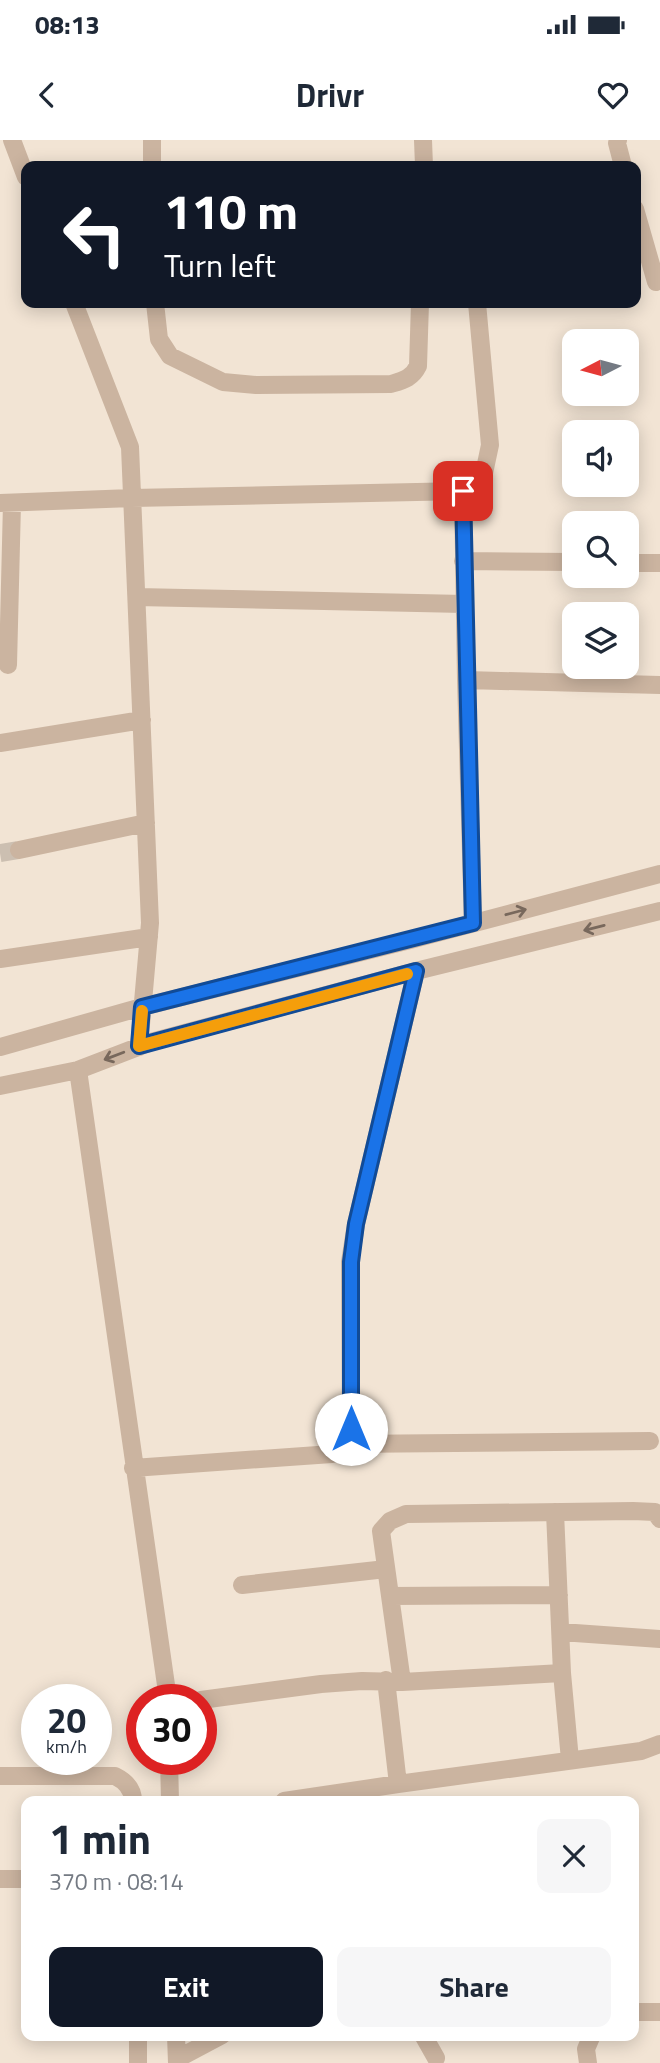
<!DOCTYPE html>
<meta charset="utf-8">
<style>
body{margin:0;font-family:"Titillium Web",sans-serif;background:#f6f6f7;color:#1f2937;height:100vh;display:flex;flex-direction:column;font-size:26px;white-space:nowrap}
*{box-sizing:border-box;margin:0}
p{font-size:23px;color:#747a83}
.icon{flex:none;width:38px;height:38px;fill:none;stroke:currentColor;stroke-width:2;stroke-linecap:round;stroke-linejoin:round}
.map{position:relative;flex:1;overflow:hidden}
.panel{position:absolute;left:21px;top:1656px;width:618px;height:245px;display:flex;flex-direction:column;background:#fff;border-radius:14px;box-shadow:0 4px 18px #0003}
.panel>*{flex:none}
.hud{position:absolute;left:21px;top:21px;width:620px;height:147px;border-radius:14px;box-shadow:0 4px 18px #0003;background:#111827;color:#fff;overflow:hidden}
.needle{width:46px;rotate:264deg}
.tools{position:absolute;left:562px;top:189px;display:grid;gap:14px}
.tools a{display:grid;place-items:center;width:77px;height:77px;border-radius:14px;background:#fff;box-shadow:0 4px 18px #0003;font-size:35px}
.speed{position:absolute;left:21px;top:1544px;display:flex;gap:14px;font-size:35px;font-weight:700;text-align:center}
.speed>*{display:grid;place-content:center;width:91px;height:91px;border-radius:50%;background:#fff;box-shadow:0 4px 18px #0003;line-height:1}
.speed small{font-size:18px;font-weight:400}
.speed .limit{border:10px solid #d22;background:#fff;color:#111}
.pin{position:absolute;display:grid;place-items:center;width:60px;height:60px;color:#fff;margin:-30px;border-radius:14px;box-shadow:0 4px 10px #0006}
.me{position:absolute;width:77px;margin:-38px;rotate:0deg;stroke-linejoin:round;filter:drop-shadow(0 0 5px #0008)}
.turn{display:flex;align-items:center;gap:24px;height:147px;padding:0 28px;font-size:32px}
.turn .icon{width:91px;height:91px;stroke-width:2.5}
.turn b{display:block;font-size:49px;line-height:60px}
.round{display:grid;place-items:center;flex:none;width:74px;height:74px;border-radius:14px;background:#f6f6f7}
.head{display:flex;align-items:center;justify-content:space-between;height:119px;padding:0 28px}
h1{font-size:42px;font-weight:700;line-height:52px}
.action{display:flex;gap:14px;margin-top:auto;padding:14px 28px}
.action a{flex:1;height:80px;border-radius:14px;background:#111827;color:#fff;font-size:28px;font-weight:700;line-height:80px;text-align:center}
.action a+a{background:#f6f6f7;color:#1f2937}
.status{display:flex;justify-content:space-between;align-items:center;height:49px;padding:0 35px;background:#fff;direction:ltr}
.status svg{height:19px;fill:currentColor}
header{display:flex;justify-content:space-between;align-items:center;height:91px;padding:0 28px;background:#fff;font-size:32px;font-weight:700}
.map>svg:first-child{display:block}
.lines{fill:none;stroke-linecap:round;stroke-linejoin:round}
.minor-tunnel{stroke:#ccbfb1;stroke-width:18;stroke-dasharray:18 9;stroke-linecap:butt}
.minor{stroke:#cbb4a0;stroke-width:18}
.oneway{stroke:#78685c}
.route-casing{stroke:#114b97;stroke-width:18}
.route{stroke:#1a73e8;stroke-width:12}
.slow{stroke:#f59e0b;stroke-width:12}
</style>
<div class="status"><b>08:13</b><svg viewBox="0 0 49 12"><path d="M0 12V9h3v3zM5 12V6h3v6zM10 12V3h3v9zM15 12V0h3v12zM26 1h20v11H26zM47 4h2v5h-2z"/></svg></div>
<header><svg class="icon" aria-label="back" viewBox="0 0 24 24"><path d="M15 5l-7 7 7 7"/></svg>Drivr<svg class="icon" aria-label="heart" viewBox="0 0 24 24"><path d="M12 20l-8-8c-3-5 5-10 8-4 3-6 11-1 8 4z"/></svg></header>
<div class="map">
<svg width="660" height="1923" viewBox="0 0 660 1923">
<rect width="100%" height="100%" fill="#f2e4d4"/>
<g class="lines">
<path class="minor-tunnel" d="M0,713L19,710"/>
<path class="minor" d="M12,0L26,37
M152,0V26
M423,0L424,26
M618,0L617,3L623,26
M635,69L656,142
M74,163L130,307L150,783L139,907
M155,163L159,199L170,216L223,242L256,245L391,244C404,240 412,238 418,226L420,163
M463,351L483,338L490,305L477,163
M0,363L132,358L463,351L466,540L660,545
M463,421L574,422
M626,423H660
M137,457L464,464
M8,525L12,363
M466,540L473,783
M0,603L142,580
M19,710L146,683
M0,819L149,797
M0,907L142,867L410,800L660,734
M78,930L168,1559
M0,946L78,930L151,902L416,831L660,771
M345,1304L650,1301
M133,1328L332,1314L345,1304L351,1289L350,1122L356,1084L416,831
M242,1445L386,1429
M390,1456L559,1455
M561,1492L660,1499
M562,1533L570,1620
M402,1542L381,1391L390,1381L406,1374L633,1371L655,1372L660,1379
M201,1560L321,1544L362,1541L402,1542L562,1533L555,1372
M169,1619L170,1661
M0,1636H115C125,1641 133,1648 133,1661
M398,1644L641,1611L660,1604
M284,1661L398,1644L386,1540
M0,1739H26
M634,1872H660
M138,1895V1923
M176,1895L177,1923
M423,1895L436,1918
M177,1919L222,1895
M588,1923L586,1909L592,1895"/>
</g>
<defs><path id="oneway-shaft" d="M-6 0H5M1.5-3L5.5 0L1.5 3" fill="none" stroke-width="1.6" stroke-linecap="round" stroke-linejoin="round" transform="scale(1.75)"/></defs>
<g class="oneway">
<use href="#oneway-shaft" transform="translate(516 772) rotate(-15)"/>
<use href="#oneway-shaft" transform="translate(594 788) rotate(166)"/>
<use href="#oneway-shaft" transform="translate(114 916) rotate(159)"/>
</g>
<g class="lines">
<defs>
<path id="route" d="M351,1289V1122L356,1084L416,831L139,906L142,867L473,783L463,351"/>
</defs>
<use href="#route" class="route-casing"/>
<use href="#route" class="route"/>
<path class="slow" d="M142,871L139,906L407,834"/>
</g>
</svg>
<div class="tools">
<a><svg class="needle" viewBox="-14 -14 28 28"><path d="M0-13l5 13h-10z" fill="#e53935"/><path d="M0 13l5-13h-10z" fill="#747a83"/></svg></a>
<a><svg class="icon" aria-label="sound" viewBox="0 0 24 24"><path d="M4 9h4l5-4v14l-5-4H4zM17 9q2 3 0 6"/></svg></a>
<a><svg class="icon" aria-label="search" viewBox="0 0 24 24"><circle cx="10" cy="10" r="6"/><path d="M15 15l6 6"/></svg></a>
<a><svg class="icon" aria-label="layers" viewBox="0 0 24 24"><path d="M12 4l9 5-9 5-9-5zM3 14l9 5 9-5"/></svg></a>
</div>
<div class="speed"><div>20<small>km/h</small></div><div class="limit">30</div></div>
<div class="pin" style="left:463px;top:351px;background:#d93025"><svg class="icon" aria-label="arrive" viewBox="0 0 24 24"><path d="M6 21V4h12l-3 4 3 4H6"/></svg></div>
<svg class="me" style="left:351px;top:1289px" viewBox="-20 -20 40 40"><circle r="19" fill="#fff"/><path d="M0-13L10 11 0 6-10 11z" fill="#1a73e8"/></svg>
<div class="hud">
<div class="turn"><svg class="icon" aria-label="left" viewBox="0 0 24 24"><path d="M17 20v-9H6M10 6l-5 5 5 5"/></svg><div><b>110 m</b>Turn left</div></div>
</div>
<section class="panel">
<div class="head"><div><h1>1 min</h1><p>370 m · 08:14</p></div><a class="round"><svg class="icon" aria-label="close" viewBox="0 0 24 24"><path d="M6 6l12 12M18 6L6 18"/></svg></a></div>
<div class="action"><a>Exit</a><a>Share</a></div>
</section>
</div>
